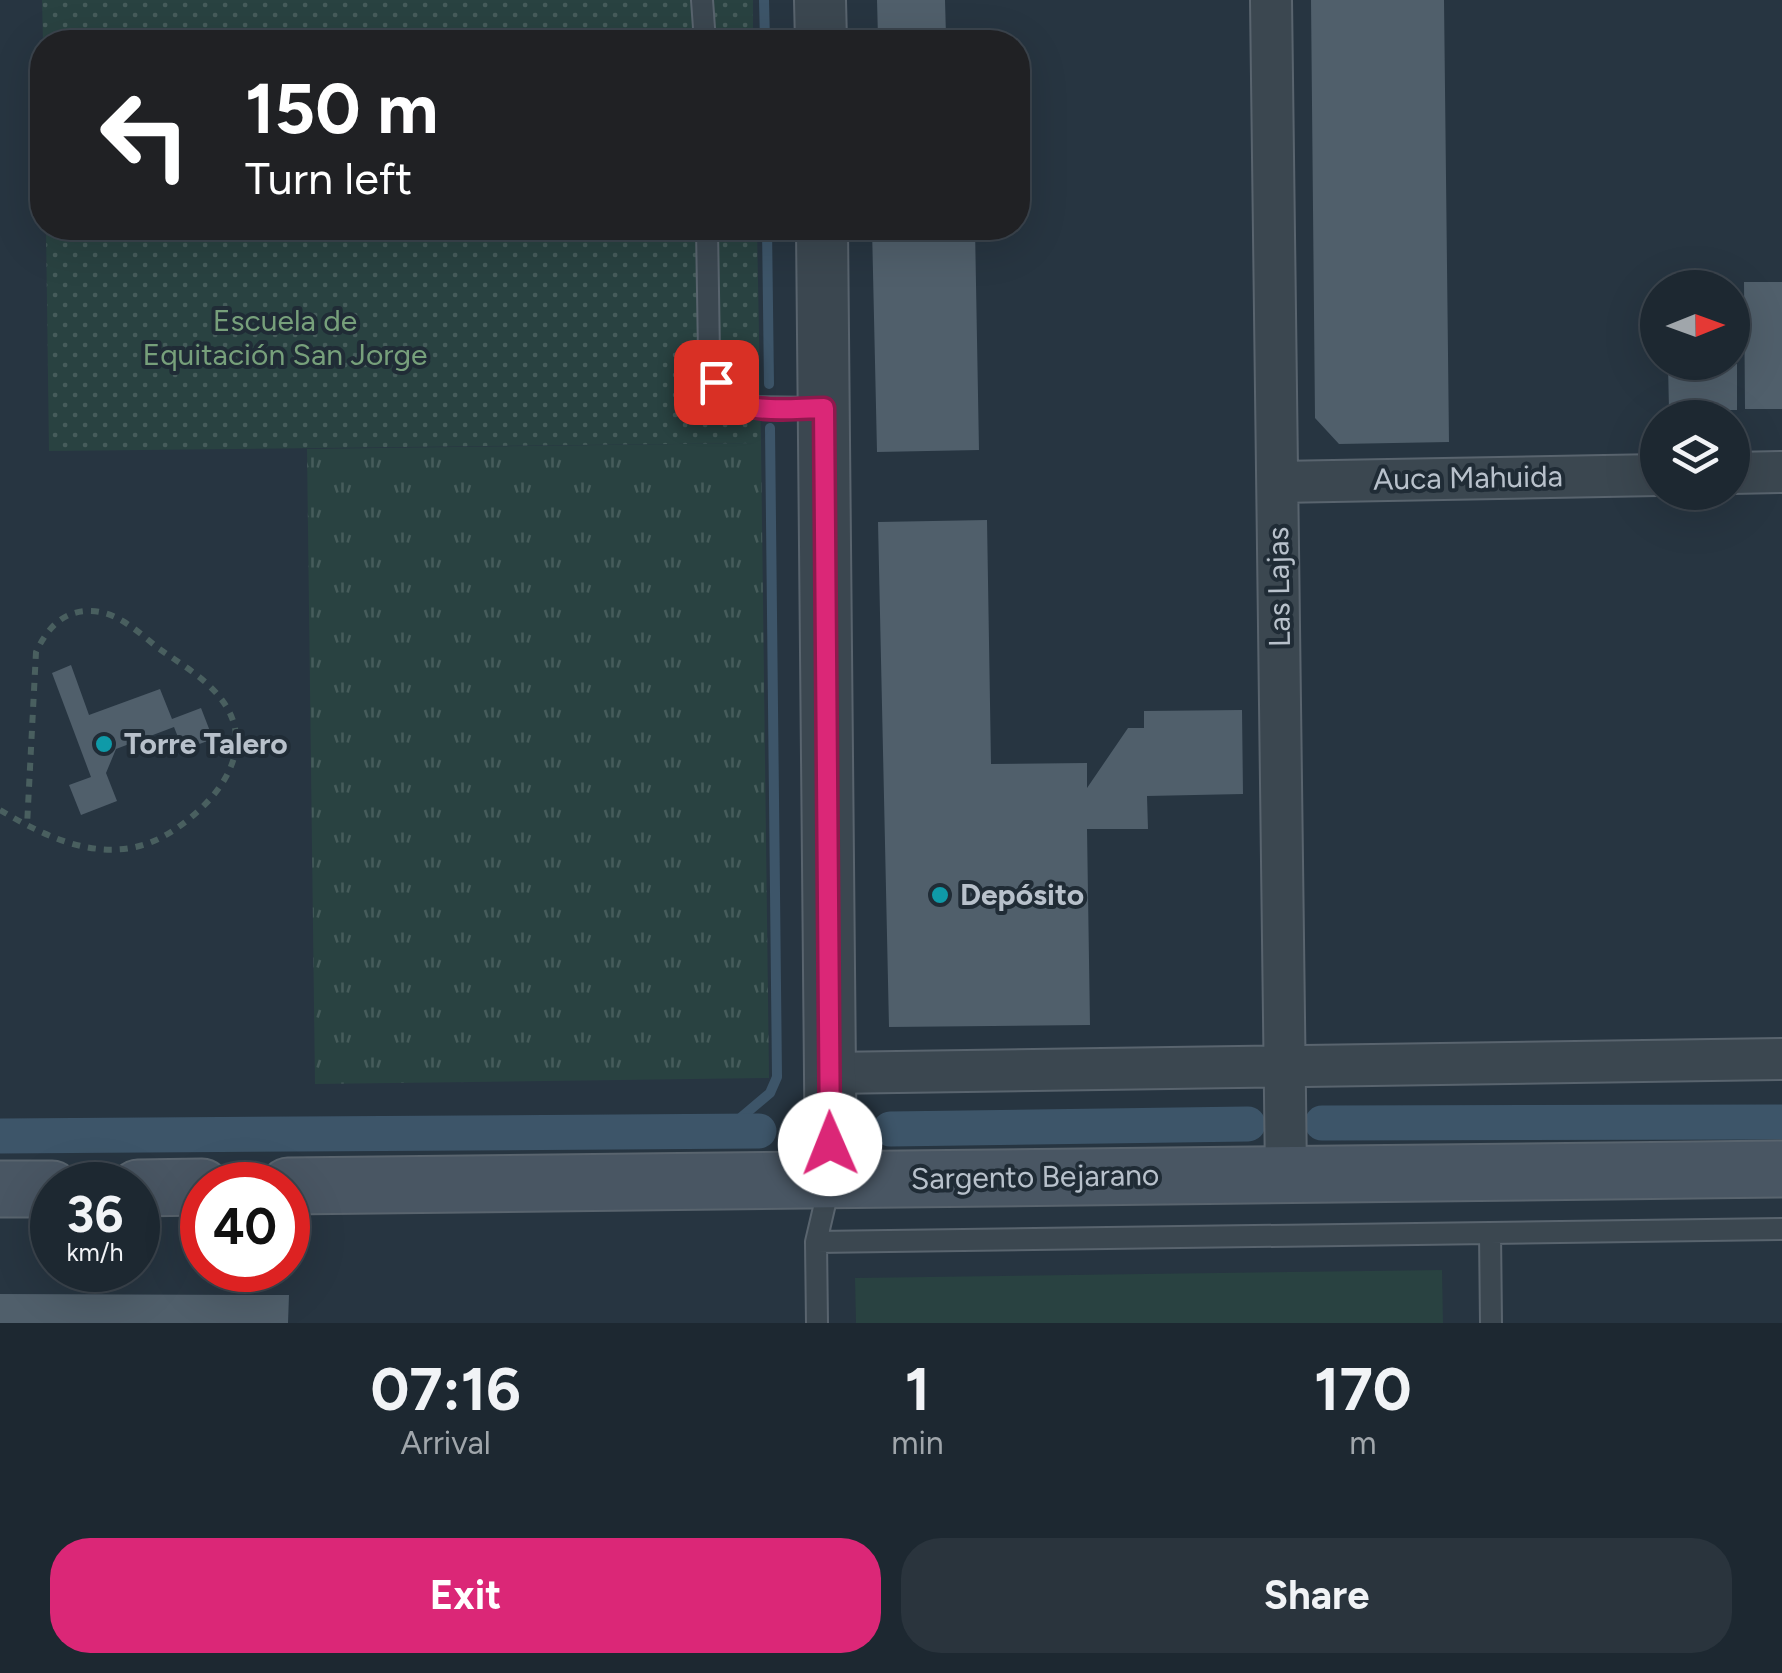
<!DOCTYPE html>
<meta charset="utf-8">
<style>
body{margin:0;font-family:Figtree,sans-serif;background:#2a343d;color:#f1f3f6;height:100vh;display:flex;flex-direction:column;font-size:38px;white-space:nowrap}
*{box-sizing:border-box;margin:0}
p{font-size:32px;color:#a0a6ab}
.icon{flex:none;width:55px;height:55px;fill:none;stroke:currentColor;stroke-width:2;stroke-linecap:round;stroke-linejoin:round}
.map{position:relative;height:1323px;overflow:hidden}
.panel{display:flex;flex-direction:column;background:#1d2831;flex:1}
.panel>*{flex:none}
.hud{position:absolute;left:30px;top:30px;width:1000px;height:210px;border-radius:40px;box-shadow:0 10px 40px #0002,0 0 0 2px #3b444d;background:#202124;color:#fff;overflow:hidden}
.needle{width:65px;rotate:89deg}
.fabs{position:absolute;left:1640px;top:270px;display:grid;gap:20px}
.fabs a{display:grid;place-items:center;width:110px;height:110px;border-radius:50%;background:#1d2831;box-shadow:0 10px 40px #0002,0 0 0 2px #3b444d;font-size:50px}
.speed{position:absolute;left:30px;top:1162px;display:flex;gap:20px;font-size:50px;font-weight:700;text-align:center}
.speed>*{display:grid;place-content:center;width:130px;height:130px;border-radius:50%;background:#1d2831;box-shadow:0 10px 40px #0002,0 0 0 2px #3b444d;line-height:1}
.speed small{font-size:25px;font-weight:400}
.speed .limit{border:15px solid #d22;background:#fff;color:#111}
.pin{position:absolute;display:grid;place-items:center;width:85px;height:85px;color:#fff;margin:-42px;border-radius:20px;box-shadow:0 5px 15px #0006}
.me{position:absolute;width:110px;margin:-55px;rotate:359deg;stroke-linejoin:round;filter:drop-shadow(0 0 8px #0008)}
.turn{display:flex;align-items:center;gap:35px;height:210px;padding:0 50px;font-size:45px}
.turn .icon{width:130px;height:130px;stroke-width:2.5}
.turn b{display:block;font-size:70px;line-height:85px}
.eta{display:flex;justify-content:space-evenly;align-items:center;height:170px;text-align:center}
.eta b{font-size:60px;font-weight:700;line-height:70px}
.button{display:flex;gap:20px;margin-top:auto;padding:20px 50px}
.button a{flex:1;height:115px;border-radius:40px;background:#db2777;color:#fff;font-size:40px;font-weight:700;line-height:115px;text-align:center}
.button a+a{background:#2a343d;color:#f1f3f6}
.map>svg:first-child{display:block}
.grass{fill:url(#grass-tufts)}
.park{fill:url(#park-dots)}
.pitch{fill:#294241}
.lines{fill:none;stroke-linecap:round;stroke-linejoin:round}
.stream{stroke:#3d5569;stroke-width:10}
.canal{stroke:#3d5569;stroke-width:35}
.building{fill:#505f6b}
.service-casing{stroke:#59646e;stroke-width:24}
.minor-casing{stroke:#59646e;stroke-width:44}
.tertiary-casing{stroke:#59646e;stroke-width:54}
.secondary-casing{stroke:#59646e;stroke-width:59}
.path{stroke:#495f5f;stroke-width:6;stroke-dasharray:8 8;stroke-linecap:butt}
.service{stroke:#3b4750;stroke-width:20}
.minor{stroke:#3b4750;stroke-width:40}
.tertiary{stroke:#3b4750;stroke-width:50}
.secondary{stroke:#495663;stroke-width:55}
.route-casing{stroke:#8e194d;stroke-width:25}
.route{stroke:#db2777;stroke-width:18}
.culture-dot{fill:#0f9aa8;stroke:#202c36;stroke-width:4}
.labels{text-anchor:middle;stroke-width:8;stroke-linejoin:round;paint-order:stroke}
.park-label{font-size:30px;fill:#77a07b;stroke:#202c36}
.street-label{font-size:30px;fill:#b8c1cb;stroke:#202c36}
.poi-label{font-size:30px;font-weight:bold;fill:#b8c1cb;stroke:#202c36;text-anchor:start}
</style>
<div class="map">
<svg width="1782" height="1323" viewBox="0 0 1782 1323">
<defs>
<pattern id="grass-tufts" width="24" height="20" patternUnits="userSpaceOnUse" patternTransform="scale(2.5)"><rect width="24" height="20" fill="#294241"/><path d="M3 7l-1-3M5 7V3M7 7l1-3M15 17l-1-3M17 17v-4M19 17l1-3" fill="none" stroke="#465c5b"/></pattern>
<pattern id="park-dots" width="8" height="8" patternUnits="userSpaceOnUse" patternTransform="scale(2.5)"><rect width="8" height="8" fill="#294241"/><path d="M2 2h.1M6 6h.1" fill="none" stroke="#465c5b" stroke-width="1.8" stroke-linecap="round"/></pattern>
</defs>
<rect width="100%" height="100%" fill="#273541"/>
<path class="grass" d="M761,443L769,1078L315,1084L307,449Z"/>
<path class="park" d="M42,0H753V42H43Z
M46,228H757L761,443L49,451Z"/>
<path class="pitch" d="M1442,1270L1443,1323H856L855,1278Z"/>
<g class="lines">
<path class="stream" d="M764,0L765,42
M767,228L769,384
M725,1131L770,1093L777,1077L770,428"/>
<path class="canal" d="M1322,1123L1782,1122
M890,1129L1248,1124
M0,1136L759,1131"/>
</g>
<path class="building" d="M877,0H945L946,36L878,38Z
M1311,0H1444L1449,442L1339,444L1315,418Z
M872,228H975L979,450L877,452Z
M1744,282H1782V409H1745Z
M1737,364V410H1669L1668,365Z
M987,520L991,764L1087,763V788L1128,728H1144V711L1242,710L1243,794L1147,796L1148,829H1087L1090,1025L889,1027L878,522Z
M71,665L89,715L160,689L172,719L201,708L213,739L183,750L174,727L116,749L106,773L117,801L81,815L69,785L91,777L52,673Z
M0,1294L289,1295L288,1323H0Z"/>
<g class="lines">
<defs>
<path id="service" d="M702,0L705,42
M707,228L709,355L723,394L747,407L822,408
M1490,1233L1491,1323
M816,1242L1782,1229
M817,1323L816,1242L830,1182"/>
<path id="minor" d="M1271,0L1286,1174
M1732,473L1782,472
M1278,482L1658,475
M829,1073L1782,1059"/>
<path id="tertiary" d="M820,0L821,42
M822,228L831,1180"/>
<path id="secondary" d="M288,1186L1782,1169
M138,1188L202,1187
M0,1189H52"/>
</defs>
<use href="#service" class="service-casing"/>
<use href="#minor" class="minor-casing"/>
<use href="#tertiary" class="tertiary-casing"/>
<use href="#secondary" class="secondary-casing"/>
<path class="path" d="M0,810C52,841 113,869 171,832C216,803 263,748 218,695C202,676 178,662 158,648C137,631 115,609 85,611C60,613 46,631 36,652L27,826"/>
<use href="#service" class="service"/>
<use href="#minor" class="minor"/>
<use href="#tertiary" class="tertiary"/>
<use href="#secondary" class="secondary"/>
</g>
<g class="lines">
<defs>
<path id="route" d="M716,382C738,419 786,408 824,408L830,1144"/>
</defs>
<use href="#route" class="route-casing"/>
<use href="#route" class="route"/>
</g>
<g class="culture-dot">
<circle cx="104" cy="744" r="10"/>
<circle cx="940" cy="895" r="10"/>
</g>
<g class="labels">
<g class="park-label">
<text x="285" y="331">Escuela de<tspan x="285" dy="34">Equitación San Jorge</tspan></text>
</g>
<g class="street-label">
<text transform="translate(1468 478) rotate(-1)" y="10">Auca Mahuida</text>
<text transform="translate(1279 587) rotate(-91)" y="10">Las Lajas</text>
<text transform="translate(1035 1177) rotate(-1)" y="10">Sargento Bejarano</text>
</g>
<g class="poi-label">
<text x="124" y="754">Torre Talero</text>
<text x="960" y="905">Depósito</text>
</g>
</g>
</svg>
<div class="fabs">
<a><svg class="needle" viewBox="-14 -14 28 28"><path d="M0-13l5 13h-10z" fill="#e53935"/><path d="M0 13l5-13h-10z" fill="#a0a6ab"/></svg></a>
<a><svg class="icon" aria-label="layers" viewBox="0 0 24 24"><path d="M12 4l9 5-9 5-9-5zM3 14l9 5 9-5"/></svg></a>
</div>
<div class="speed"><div>36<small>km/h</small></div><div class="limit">40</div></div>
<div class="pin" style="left:716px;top:382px;background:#d93025"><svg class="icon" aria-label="arrive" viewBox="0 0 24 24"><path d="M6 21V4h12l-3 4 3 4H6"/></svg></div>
<svg class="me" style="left:830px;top:1144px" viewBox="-20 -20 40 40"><circle r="19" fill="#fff"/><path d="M0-13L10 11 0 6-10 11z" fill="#db2777"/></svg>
<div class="hud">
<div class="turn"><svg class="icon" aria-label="left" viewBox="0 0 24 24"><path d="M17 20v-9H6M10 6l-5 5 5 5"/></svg><div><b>150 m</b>Turn left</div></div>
</div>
</div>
<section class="panel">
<div class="eta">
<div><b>07:16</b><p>Arrival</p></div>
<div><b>1</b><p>min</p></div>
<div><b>170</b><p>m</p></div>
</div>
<div class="button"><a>Exit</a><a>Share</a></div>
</section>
